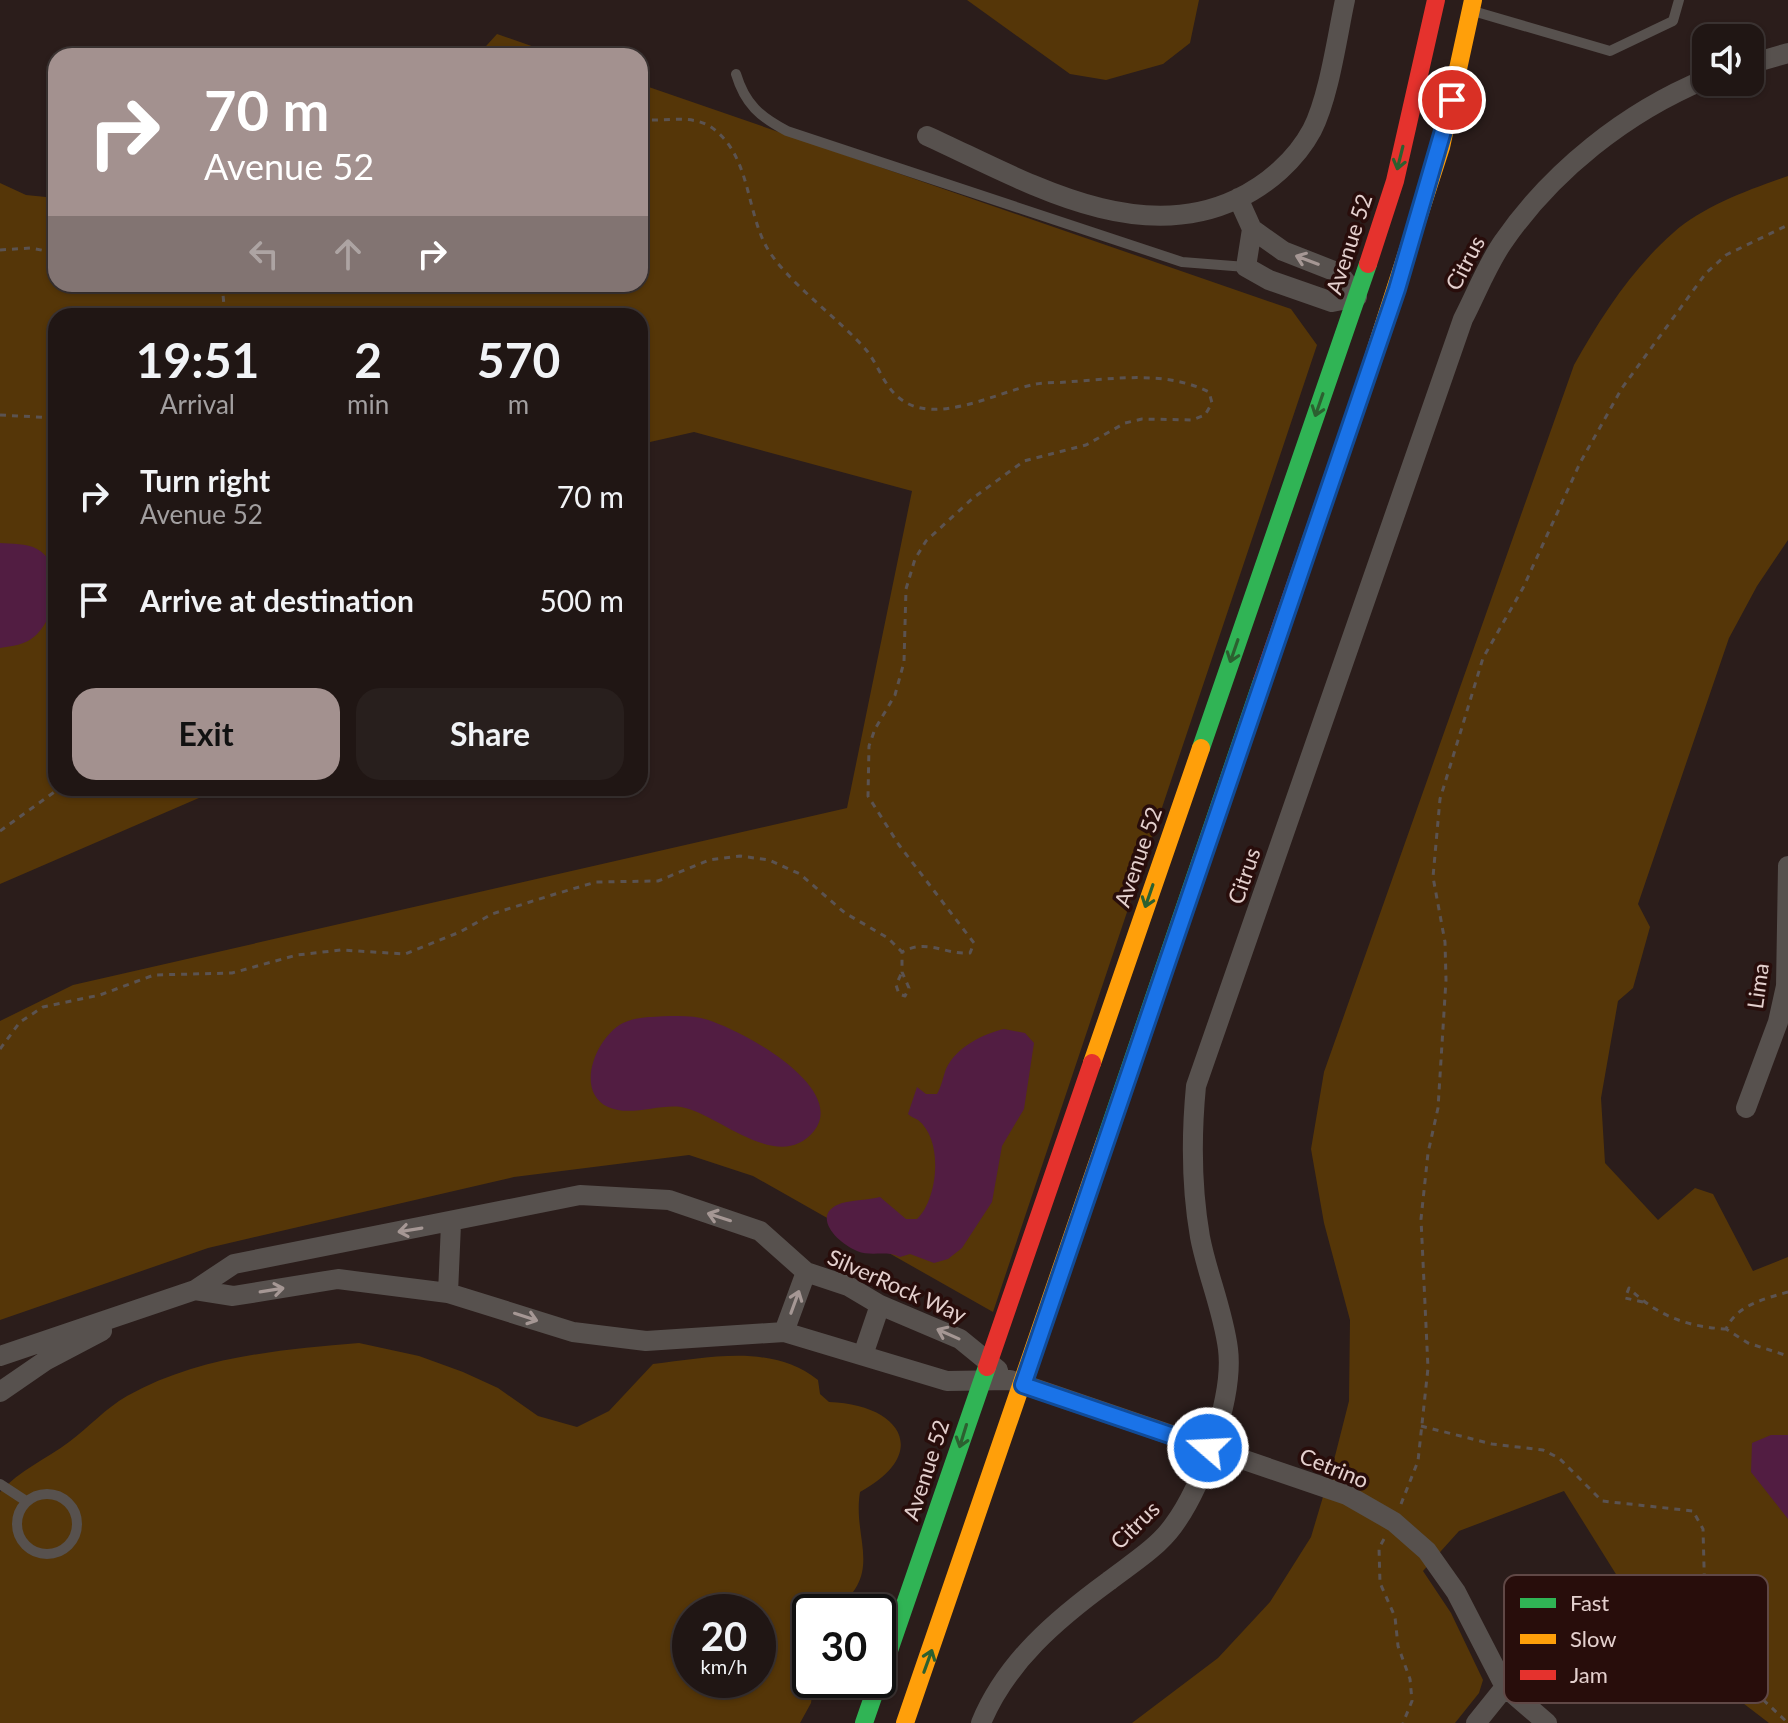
<!DOCTYPE html>
<style>
body{margin:0;font-family:Lato,sans-serif;background:#281f1d;color:#f1f3f6;height:100vh;display:flex;flex-direction:column;font-size:30px;white-space:nowrap}
*{box-sizing:border-box;margin:0}
p{font-size:26px;color:#a29fa0}
.icon{flex:none;width:44px;height:44px;fill:none;stroke:currentColor;stroke-width:2;stroke-linecap:round;stroke-linejoin:round}
.map{position:relative;flex:1;overflow:hidden}
.sheet{position:absolute;left:48px;top:308px;width:600px;height:488px;display:flex;flex-direction:column;background:#201614;border-radius:24px;box-shadow:0 2px 6px #0004,0 0 0 2px #3d3534}
.sheet>*{flex:none}
.hud{position:absolute;left:48px;top:48px;width:600px;height:244px;border-radius:24px;box-shadow:0 2px 6px #0004,0 0 0 2px #3d3534;background:#a3918f;color:#fff;overflow:hidden}
.fabs{position:absolute;left:1692px;top:24px;display:grid;gap:16px}
.fabs a{display:grid;place-items:center;width:72px;height:72px;border-radius:16px;background:#201614;box-shadow:0 2px 6px #0004,0 0 0 2px #3d3534;font-size:40px}
.speed{position:absolute;left:672px;top:1594px;display:flex;gap:16px;font-size:40px;font-weight:700;text-align:center}
.speed>*{display:grid;place-content:center;width:104px;height:104px;border-radius:50%;background:#201614;box-shadow:0 2px 6px #0004,0 0 0 2px #3d3534;line-height:1}
.speed small{font-size:20px;font-weight:400}
.speed .limit{border:4px solid #111;border-radius:12px;background:#fff;color:#111}
.pin{position:absolute;display:grid;place-items:center;width:68px;height:68px;color:#fff;margin:-34px;border:4px solid #fff;border-radius:50%;box-shadow:0 2px 8px #0007}
.me{position:absolute;width:88px;margin:-44px;rotate:289deg;stroke-linejoin:round;filter:drop-shadow(0 0 6px #0008)}
.turn{display:flex;align-items:center;gap:28px;height:168px;padding:0 24px;font-size:36px}
.turn .icon{width:104px;height:104px;stroke-width:2.5}
.turn b{display:block;font-size:56px;line-height:68px}
.lanes{display:flex;align-items:center;height:76px;padding:0 24px;background:#0003;justify-content:center;gap:40px;direction:ltr}
.lanes .off{opacity:.35}
.eta{display:flex;justify-content:space-evenly;align-items:center;height:136px;text-align:center}
.eta b{font-size:48px;font-weight:700;line-height:56px}
.primary-button{display:flex;gap:16px;margin-top:auto;padding:16px 24px}
.primary-button a{flex:1;height:92px;border-radius:24px;background:#a3918f;color:#111;font-size:32px;font-weight:700;line-height:92px;text-align:center}
.primary-button a+a{background:#281f1d;color:#f1f3f6}
ul{padding:0;list-style:none}
li{display:flex;align-items:center;gap:24px;height:104px;padding:0 24px}
li div{flex:1}
li b{display:block;font-size:30px}
li em{font-style:normal}
.map>svg:first-child{display:block}
.green{fill:#553608;fill-rule:evenodd}
.water{fill:#521d42}
.lines{fill:none;stroke-linecap:round;stroke-linejoin:round}
.path{stroke:#5b5351;stroke-width:3;stroke-dasharray:6 6;stroke-linecap:butt}
.lane{stroke:#57514e;stroke-width:10}
.street{stroke:#57514e;stroke-width:20}
.fast{stroke:#30b455;stroke-width:18}
.slow{stroke:#ff9f0a;stroke-width:18}
.jam{stroke:#e5322d;stroke-width:18}
.oneway{stroke:#2c6030}
.oneway2{stroke:#a59794}
.route-casing{stroke:#114b97;stroke-width:20}
.route{stroke:#1a73e8;stroke-width:14}
.labels{text-anchor:middle;stroke-width:7;stroke-linejoin:round;paint-order:stroke}
.street-label{font-size:22px;fill:#e4d0ce;stroke:#280d0b}
.key{fill:#280d0b;stroke:#604846;stroke-width:2}
.key-label{font-size:22px;fill:#e4d0ce}
</style>
<div class="map">
<svg width="1788" height="1723" viewBox="0 0 1788 1723">
<rect width="100%" height="100%" fill="#2b1d1b"/>
<path class="green" d="M967,0H1199L1190,43L1163,64L1106,80L1070,74Z
M497,34L560,56H477Z
M640,84L1291,309L1317,345L993,1312L753,1176L689,1155L514,1177L208,1248L0,1320V1021L73,985L847,808L912,491L694,432L650,442L640,466V316H56V788H222L0,884V183L26,195L56,198V284H640Z
M1788,176V540L1757,586L1729,638L1638,904L1650,927L1633,988L1618,1001L1601,1098L1605,1163L1658,1220L1695,1188L1713,1194L1753,1271L1788,1257V1723H1769L1654,1635L1564,1491L1459,1531L1423,1571L1451,1613L1483,1680L1479,1693L1455,1723H1132L1218,1658L1270,1602L1311,1537L1334,1460L1349,1401L1350,1320L1324,1223L1311,1149L1324,1072L1574,365C1601,317 1631,270 1673,233C1705,205 1749,190 1788,176Z
M359,1343L419,1356L463,1372L498,1388L538,1416L577,1427L609,1411L653,1364C709,1358 771,1343 818,1380L820,1394L829,1402C899,1404 933,1452 860,1492C852,1541 886,1573 832,1612H810V1680H814L811,1703L800,1723H0V1492C20,1470 46,1459 69,1442C89,1427 106,1408 127,1396C199,1356 279,1350 359,1343ZM690,1612H758V1680H690Z"/>
<path class="water" d="M0,543C11,544 27,543 37,549C67,566 57,616 35,636C25,645 12,646 0,648Z
M671,1016C680,1016 691,1016 701,1018C736,1026 849,1087 814,1131C778,1175 718,1113 681,1107C658,1104 630,1117 608,1107C574,1091 596,1037 623,1023C638,1016 654,1017 671,1016Z
M1004,1029L1025,1033L1034,1043L1024,1109L1002,1146L992,1202L962,1248L948,1259L934,1263L910,1254L900,1257C886,1250 871,1257 857,1251C837,1243 809,1214 842,1203C854,1200 868,1200 880,1197L906,1219H917C938,1199 944,1140 918,1120C915,1118 911,1117 908,1114L917,1087L926,1094H937C942,1085 943,1077 946,1069C956,1047 983,1034 1004,1029Z
M1771,1435H1788V1519L1751,1472L1752,1443Z"/>
<g class="lines">
<path class="path" d="M640,119C663,123 689,113 711,127C750,154 746,209 766,246C785,281 840,319 867,351C878,365 884,385 897,396C932,429 999,391 1036,384C1046,382 1057,383 1066,382C1113,379 1165,370 1209,392L1212,403L1205,415L1192,420L1142,419L1125,423L1086,445L1024,461L973,498L926,541L915,559L906,589L904,662L895,695L875,729L869,746L868,796L899,845L974,943L970,953C944,955 928,938 902,952
M0,250L31,248L56,253
M222,284L225,316
M0,415L56,418
M0,831L60,788
M0,1049L20,1022L43,1007L100,995L154,975L232,973L297,955L341,950L405,954L460,932L492,914L552,895L596,882L658,881L709,860L740,856L769,860L800,874L845,913L888,938L902,952V972L909,988L905,996L899,994L896,985L902,972
M1788,1292C1764,1299 1737,1305 1726,1329L1748,1343L1788,1356
M1643,1302L1625,1298L1629,1288C1657,1316 1688,1327 1726,1329
M1421,1426L1492,1444L1543,1450L1559,1458L1602,1501L1693,1511L1703,1529L1705,1603L1731,1663L1743,1681L1788,1723
M1401,1504L1418,1461L1428,1368L1421,1219L1428,1153L1438,1108L1446,980L1445,942L1433,877L1440,799L1459,737L1483,658L1523,588L1580,463L1622,388L1706,273L1726,255L1788,225
M1384,1539L1379,1548L1380,1583L1395,1617L1398,1646L1410,1679L1412,1701L1403,1723"/>
<path class="lane" d="M1473,11L1610,51L1673,21L1679,0
M736,74C745,104 760,117 787,131L1182,262L1246,267
M0,1484L26,1501
M17 1524a30 30 0 1 1 60 0a30 30 0 1 1-60 0Z"/>
<path class="street" d="M1750,64L1788,53
M927,136C1022,179 1134,248 1237,199C1267,185 1296,160 1312,130C1329,97 1337,37 1345,0
M1238,198L1252,229L1283,251L1339,273L1357,297L1332,302L1269,280L1246,267L1252,229
M1746,1108L1778,1022L1786,986L1788,866
M195,1290L233,1296L338,1279L448,1293L573,1332L646,1341L784,1332L947,1381L1010,1380L1347,1495L1394,1522L1427,1551L1456,1592L1505,1687L1547,1723
M448,1293L451,1224
M784,1332L806,1272
M863,1355L880,1305
M0,1356L195,1290L234,1264L580,1195L669,1200L760,1231L806,1272L848,1286L880,1305L960,1339L998,1370
M0,1392L45,1361L102,1331
M981,1723C1006,1662 1057,1619 1109,1581C1131,1564 1157,1548 1173,1526C1202,1487 1234,1397 1228,1349C1223,1310 1207,1274 1200,1237C1191,1185 1191,1138 1196,1086L1463,319C1476,294 1487,265 1503,242C1552,171 1626,112 1706,79
M1476,1723L1505,1687"/>
<path class="fast" d="M1201,748L1368,264
M1105,1141L1262,681
M864,1723L987,1367"/>
<path class="slow" d="M1362,392L1441,147L1473,0
M1092,1063L1201,748
M905,1723L1105,1141"/>
<path class="jam" d="M1368,264L1395,181L1436,0
M1262,681L1362,392
M987,1367L1092,1063"/>
</g>
<defs><path id="oneway-shaft" d="M-6 0H5M1.5-3L5.5 0L1.5 3" fill="none" stroke-width="1.6" stroke-linecap="round" stroke-linejoin="round" transform="scale(2)"/></defs>
<g class="oneway">
<use href="#oneway-shaft" transform="translate(1400 158) rotate(104)"/>
<use href="#oneway-shaft" transform="translate(1319 405) rotate(109)"/>
<use href="#oneway-shaft" transform="translate(1234 651) rotate(109)"/>
<use href="#oneway-shaft" transform="translate(1149 896) rotate(109)"/>
<use href="#oneway-shaft" transform="translate(963 1436) rotate(107)"/>
<use href="#oneway-shaft" transform="translate(928 1661) rotate(-70)"/>
</g>
<g class="oneway2">
<use href="#oneway-shaft" transform="translate(1307 260) rotate(-159)"/>
<use href="#oneway-shaft" transform="translate(719 1217) rotate(-162)"/>
<use href="#oneway-shaft" transform="translate(410 1230) rotate(171)"/>
<use href="#oneway-shaft" transform="translate(272 1290) rotate(-9)"/>
<use href="#oneway-shaft" transform="translate(795 1302) rotate(-70)"/>
<use href="#oneway-shaft" transform="translate(526 1317) rotate(18)"/>
<use href="#oneway-shaft" transform="translate(948 1334) rotate(-156)"/>
</g>
<g class="lines">
<defs>
<path id="route" d="M1208,1448L1023,1385L1397,289L1452,100"/>
</defs>
<use href="#route" class="route-casing"/>
<use href="#route" class="route"/>
</g>
<g class="labels">
<g class="street-label">
<text transform="translate(1349 244) rotate(-72)" y="8">Avenue 52</text>
<text transform="translate(1465 263) rotate(-62)" y="8">Citrus</text>
<text transform="translate(1138 857) rotate(-71)" y="8">Avenue 52</text>
<text transform="translate(1244 876) rotate(-71)" y="8">Citrus</text>
<text transform="translate(1758 986) rotate(-82)" y="8">Lima</text>
<text transform="translate(897 1286) rotate(24)" y="8">SilverRock Way</text>
<text transform="translate(1334 1468) rotate(22)" y="8">Cetrino</text>
<text transform="translate(926 1470) rotate(-72)" y="8">Avenue 52</text>
<text transform="translate(1135 1525) rotate(-44)" y="8">Citrus</text>
</g>
</g>
<rect x="1504" y="1575" width="264" height="128" rx="12" class="key"/>
<rect x="1520" y="1598" width="36" height="10" fill="#30b455"/>
<rect x="1520" y="1634" width="36" height="10" fill="#ff9f0a"/>
<rect x="1520" y="1670" width="36" height="10" fill="#e5322d"/>
<g class="key-label">
<text x="1570" y="1611">Fast</text>
<text x="1570" y="1647">Slow</text>
<text x="1570" y="1683">Jam</text>
</g>
</svg>
<div class="fabs">
<a><svg class="icon" aria-label="sound" viewBox="0 0 24 24"><path d="M4 9h4l5-4v14l-5-4H4zM17 9q2 3 0 6"/></svg></a>
</div>
<div class="speed"><div>20<small>km/h</small></div><div class="limit">30</div></div>
<div class="pin" style="left:1452px;top:100px;background:#d93025"><svg class="icon" aria-label="arrive" viewBox="0 0 24 24"><path d="M6 21V4h12l-3 4 3 4H6"/></svg></div>
<svg class="me" style="left:1208px;top:1448px" viewBox="-20 -20 40 40"><circle r="17" fill="#1a73e8" stroke="#fff" stroke-width="3"/><path d="M0-11L8 9 0 5-8 9z" fill="#fff"/></svg>
<div class="hud">
<div class="turn"><svg class="icon" aria-label="right" viewBox="0 0 24 24"><path d="M7 20v-9h11M14 6l5 5-5 5"/></svg><div><b>70 m</b>Avenue 52</div></div>
<div class="lanes"><svg class="icon off" aria-label="left" viewBox="0 0 24 24"><path d="M17 20v-9H6M10 6l-5 5 5 5"/></svg><svg class="icon off" aria-label="ahead" viewBox="0 0 24 24"><path d="M12 20V5M6 11l6-6 6 6"/></svg><svg class="icon" aria-label="right" viewBox="0 0 24 24"><path d="M7 20v-9h11M14 6l5 5-5 5"/></svg></div>
</div>
<section class="sheet">
<div class="eta">
<div><b>19:51</b><p>Arrival</p></div>
<div><b>2</b><p>min</p></div>
<div><b>570</b><p>m</p></div>
</div>
<ul>
<li><svg class="icon" aria-label="right" viewBox="0 0 24 24"><path d="M7 20v-9h11M14 6l5 5-5 5"/></svg><div><b>Turn right</b><p>Avenue 52</p></div><em>70 m</em></li>
<li><svg class="icon" aria-label="arrive" viewBox="0 0 24 24"><path d="M6 21V4h12l-3 4 3 4H6"/></svg><div><b>Arrive at destination</b></div><em>500 m</em></li>
</ul>
<div class="primary-button"><a>Exit</a><a>Share</a></div>
</section>
</div>
